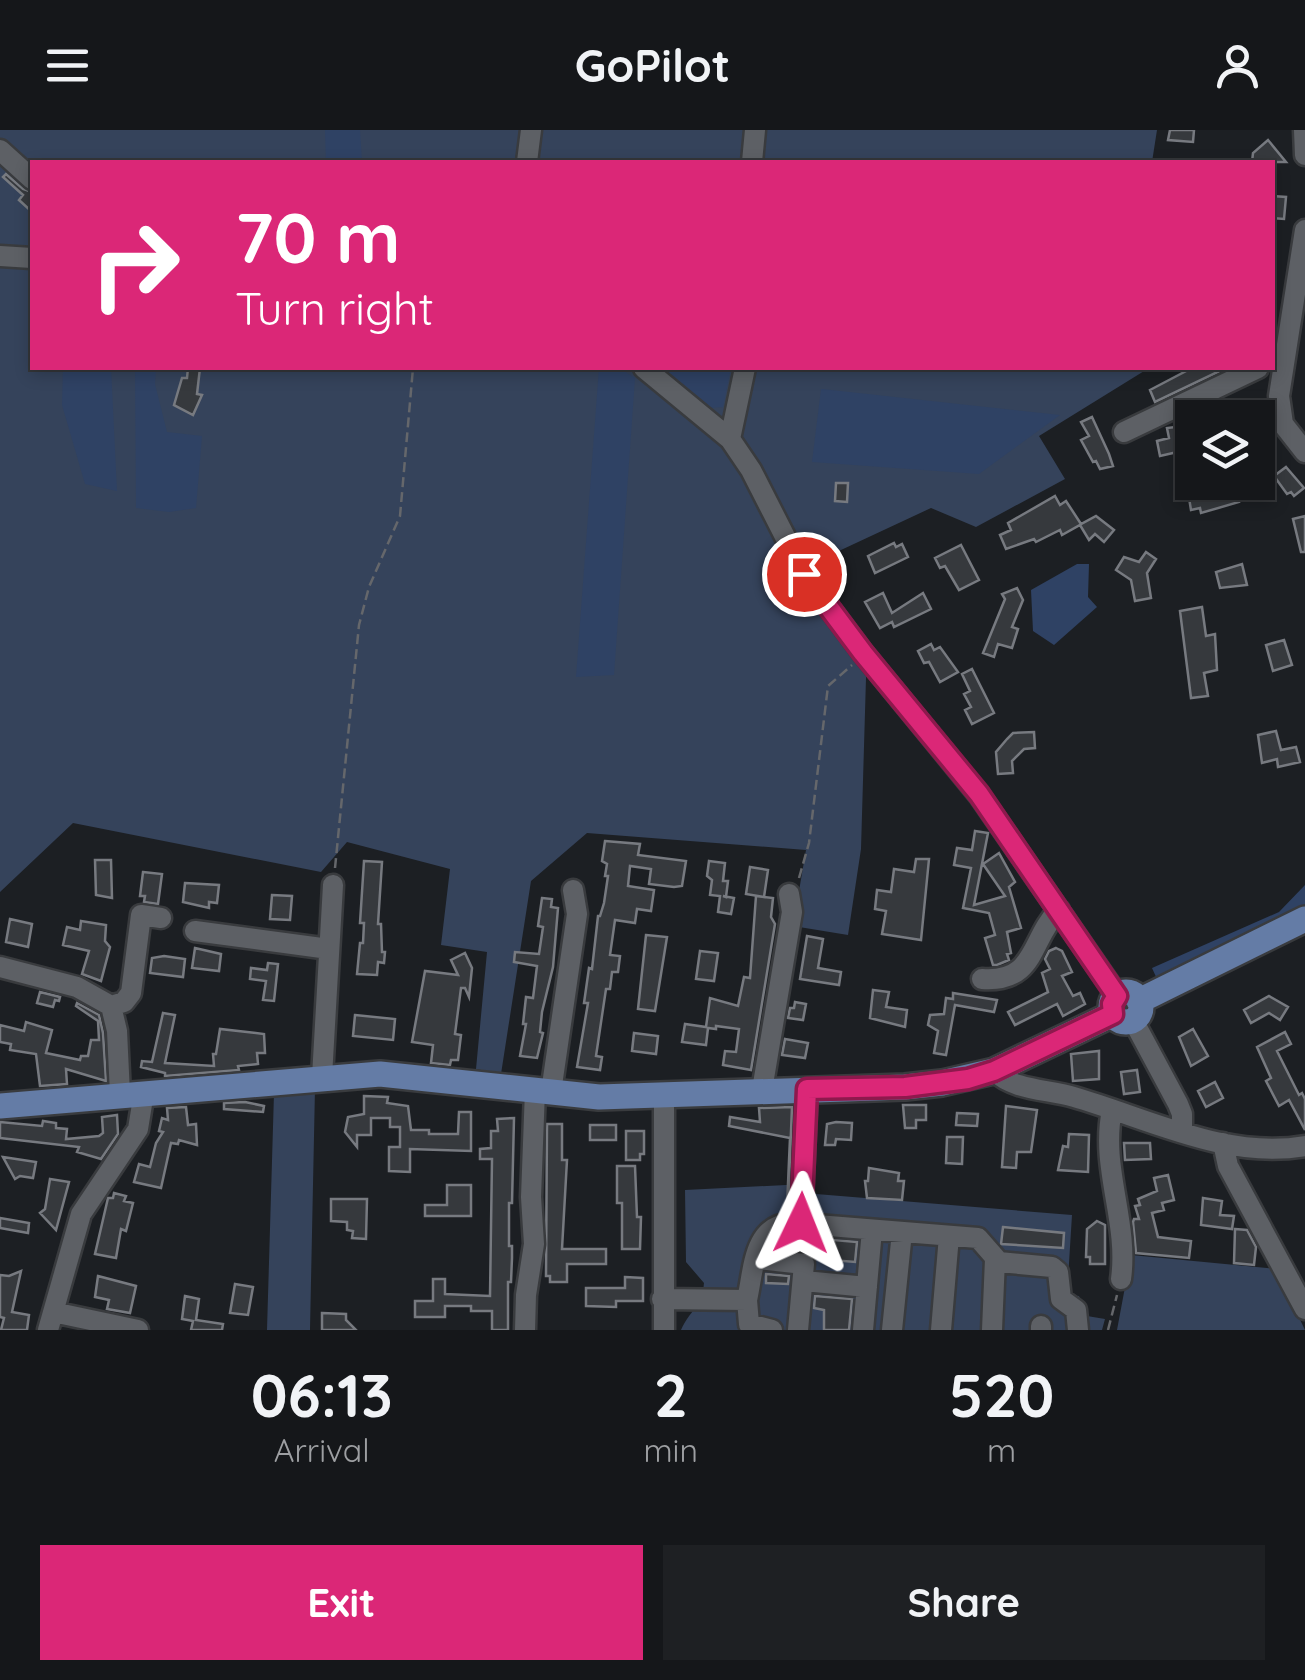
<!DOCTYPE html>
<style>
body{margin:0;font-family:Quicksand,sans-serif;background:#1e2023;color:#f1f3f6;height:100vh;display:flex;flex-direction:column;font-size:38px;white-space:nowrap}
*{box-sizing:border-box;margin:0}
p{font-size:32px;color:#9d9fa2}
.icon{flex:none;width:55px;height:55px;fill:none;stroke:currentColor;stroke-width:2;stroke-linecap:round;stroke-linejoin:round}
.map{position:relative;height:1200px;overflow:hidden}
.details{display:flex;flex-direction:column;background:#15171a;flex:1}
.details>*{flex:none}
.top-card{position:absolute;left:30px;top:30px;width:1245px;height:210px;border-radius:0px;box-shadow:0 5px 15px #0003,0 0 0 2px #343639;background:#db2777;color:#fff;overflow:hidden}
.buttons{position:absolute;left:1175px;top:270px;display:grid;gap:20px}
.buttons a{display:grid;place-items:center;width:100px;height:100px;border-radius:0px;background:#15171a;box-shadow:0 5px 15px #0003,0 0 0 2px #343639;font-size:50px}
.pin{position:absolute;display:grid;place-items:center;width:85px;height:85px;color:#fff;margin:-42px;border:5px solid #fff;border-radius:50%;box-shadow:0 2px 10px #0007}
.me{position:absolute;width:110px;margin:-55px;rotate:2deg;stroke-linejoin:round;filter:drop-shadow(0 0 8px #0008)}
.turn{display:flex;align-items:center;gap:35px;height:210px;padding:0 40px;font-size:45px}
.turn .icon{width:130px;height:130px;stroke-width:2.5}
.turn b{display:block;font-size:70px;line-height:85px}
.eta{display:flex;justify-content:space-evenly;align-items:center;height:170px;text-align:center}
.eta b{font-size:60px;font-weight:700;line-height:70px}
.cta{display:flex;gap:20px;margin-top:auto;padding:20px 40px}
.cta a{flex:1;height:115px;border-radius:0px;background:#db2777;color:#fff;font-size:40px;font-weight:700;line-height:115px;text-align:center}
.cta a+a{background:#1e2023;color:#f1f3f6}
header{display:flex;justify-content:space-between;align-items:center;height:130px;padding:0 40px;background:#15171a;font-size:45px;font-weight:700}
.map>svg:first-child{display:block}
.green{fill:#35435b}
.forest{fill:#2f4264}
.building{fill:#36393d;stroke:#777a80;stroke-width:2.5}
.lines{fill:none;stroke-linecap:round;stroke-linejoin:round}
.minor-casing{stroke:#393b3e;stroke-width:25}
.major-casing{stroke:#393b3e;stroke-width:30}
.path{stroke:#65676b;stroke-width:2.5;stroke-dasharray:10 5;stroke-linecap:butt}
.minor{stroke:#5d6065;stroke-width:20}
.major{stroke:#647ca6;stroke-width:25}
.route-casing{stroke:#8e194d;stroke-width:25}
.route{stroke:#db2777;stroke-width:18}
</style>
<header><svg class="icon" aria-label="menu" viewBox="0 0 24 24"><path d="M4 6h16M4 12h16M4 18h16"/></svg>GoPilot<svg class="icon" aria-label="person" viewBox="0 0 24 24"><circle cx="12" cy="8" r="4"/><path d="M4 21q1-7 8-7t8 7"/></svg></header>
<div class="map">
<svg width="1305" height="1200" viewBox="0 0 1305 1200">
<rect width="100%" height="100%" fill="#1c1f23"/>
<path class="green" d="M0,0H1157L1152,32H32V238H1149L1039,306L1065,349L976,397L931,378L811,434L867,514L861,719L848,805L793,796L806,720L587,703L531,751L501,944L476,939L487,822L441,815L450,739L347,712L321,742L73,693L0,762Z
M315,958L310,1200H267L274,963Z
M786,1055H799L816,1064L1072,1085L1067,1165L1079,1166L1087,1186L1105,1189L1102,1200H681C690,1180 702,1177 704,1153L686,1132L685,1060Z
M1131,1125L1276,1139L1305,1200H1117Z"/>
<path class="forest" d="M325,0H360L362,32H326Z
M63,238H111L117,361L85,354L62,275Z
M135,238H156L155,254L167,302L202,306L196,378L169,382L136,378Z
M599,238H619L635,248L614,545L576,547Z
M658,238H731L723,277L710,278Z
M821,259H822L1060,285L979,344L812,332Z
M1077,434H1089L1088,467L1097,477L1054,515L1033,501L1031,460Z
M1305,755V777L1157,849L1152,838L1279,782Z"/>
<path class="building" d="M1170,0H1194L1193,12L1168,10Z
M1268,10L1286,32H1252L1253,23Z
M6,44L23,59L32,62V82L19,70L23,65L3,47Z
M1272,66L1286,67L1284,89L1272,88Z
M188,238H200L197,264L202,265L193,285L174,275L182,248H187Z
M1192,238H1226L1155,272L1150,260Z
M1228,275L1230,288H1192V294L1181,296L1186,320L1160,326L1157,311L1169,308L1167,298L1176,297L1175,293L1206,278Z
M1092,287L1109,324L1113,336L1100,339L1096,331L1093,332L1081,310L1089,306L1081,292Z
M1286,337L1304,358L1294,366L1291,362L1287,364L1274,346Z
M836,353H848L847,372L835,371Z
M1235,355L1239,372L1201,383L1200,378L1191,380L1189,368L1197,366V362Z
M1055,366L1060,375L1066,371L1081,394L1096,386L1114,400L1104,412L1095,404L1089,410L1080,395L1062,405L1060,400L1036,412L1034,409L1006,419L1000,405L1011,400L1008,393Z
M1305,386V422H1301L1293,389Z
M894,413L896,417L902,414L908,427L875,443L868,426Z
M961,415L979,450L959,460L945,436L940,438L935,428Z
M1146,422L1156,429L1147,443L1151,468L1135,471L1131,450L1116,440L1124,427L1139,432Z
M1242,434L1247,455L1220,458L1216,442Z
M1017,458L1023,470L1012,497L1018,499L1012,518L998,514L994,527L983,523L1005,469L1002,464Z
M883,463L892,483L923,463L931,479L894,497L892,492L880,498L865,472Z
M1202,477L1206,506L1215,504L1217,540L1204,543L1208,566L1191,568L1180,481Z
M1284,510L1292,535L1273,541L1266,515Z
M931,514L934,520L940,517L958,542L940,552L929,532L924,533L918,521Z
M972,539L994,583L972,594L965,580L971,577L964,564L970,561L962,544Z
M1276,601L1281,620L1296,617L1300,632L1278,637L1277,629L1262,633L1258,605Z
M1034,602L1035,618L1024,619L1012,631L1013,643L998,644L996,622L1007,609L1013,603Z
M975,701L988,703L974,775L1005,766L983,734L999,723L1015,752L1009,757L1021,798L1007,802L1011,823L1007,824L1009,830L997,835H993L985,808L995,805L989,783L963,778L971,738L954,735L957,718L972,720Z
M605,711L640,714L638,725L686,731L682,756L674,757L649,754L651,739L630,736L628,756L654,760L651,781L637,779L635,793L615,790L610,825L620,826L618,842H612L610,859H606L596,926L602,927L600,940L577,937L588,873H584L589,838L592,839L598,786H600L604,773L608,746H605L607,734L602,731Z
M916,729H929L921,810L882,804L886,781L875,779L877,760L891,762L894,739L914,742Z
M95,730H111L112,768L96,765Z
M364,731L382,732L378,794H381L382,822H385L384,833L378,832L377,845L357,844L360,813H363L364,793H360Z
M709,731L725,733L723,751H728L726,767L723,766L734,768L731,784L718,782L720,766L710,765L712,750L707,746Z
M750,737L768,740L764,767L746,764Z
M143,742L162,744L158,774L144,772L145,766H140Z
M185,753L219,755L217,773L209,772V778L183,772Z
M272,765L292,766L290,790L270,789Z
M756,766L773,768L771,787L775,794L751,940L723,935L725,921L736,922L739,899L716,896V899L708,898L706,915L682,912L685,894L706,897L710,868L738,876L744,847L750,848Z
M542,768L552,769L551,777L558,778L553,837L542,882L540,902L543,903L537,928L520,926L526,894H523L526,867L533,868L537,836L514,832L515,822L539,824L543,797L538,796Z
M10,789L32,794L28,817L6,812Z
M81,791L106,795L105,811L110,817L101,851L82,844L89,821L63,815L67,797L80,800Z
M646,805L667,807L655,881L638,879Z
M807,806L823,809L818,838L841,842L839,855L800,849Z
M195,818L221,824L219,841L192,838Z
M1056,818L1062,821L1072,842L1062,846L1073,866L1080,863L1085,874L1063,886L1057,874L1015,895L1008,882L1048,862L1042,843L1050,839L1045,829L1049,821Z
M700,821L718,823L714,851L696,849Z
M465,823L472,838L469,867L465,858H461L455,904L461,905L458,930H451L450,935L431,933L433,915L412,912L425,841L458,845L451,830Z
M164,826L185,829L183,847L150,843L152,828Z
M268,833L278,834L274,871L263,870L266,851L250,849L251,838L267,840Z
M873,860L889,862L886,877L907,880L905,897L870,888Z
M40,862L60,867L59,871L55,870L53,877L37,873Z
M953,863L997,870L994,882L955,875L946,925L934,923L938,901L928,895L930,885L944,884L946,868L953,869Z
M1269,866L1288,877L1280,890L1269,883L1251,893L1244,880Z
M795,872L806,874L803,890L788,888L790,878H794Z
M77,873L99,885L103,903L106,951L66,939L67,954L40,956L36,924L10,920L11,914L0,912V895L24,901L26,892L52,900L46,923L80,930L81,926H88L91,910H99L98,891L76,876Z
M163,883L175,885L165,933L214,936L213,924H216L220,899L264,904L265,923H257L258,934L238,936L239,940L165,946V943L141,937L142,931L152,932Z
M355,885L395,889L393,910L353,906Z
M1193,899L1208,926L1191,936L1179,907Z
M1285,902L1291,914L1277,921L1299,965L1302,963L1305,969V1000L1289,970L1279,976L1266,951L1271,948L1257,917Z
M634,903L658,906L656,924L632,921Z
M785,909L808,913L805,928L782,925Z
M1099,921V949L1073,951L1071,924Z
M1137,940L1140,962L1124,964L1121,942Z
M1215,952L1223,968L1206,977L1198,961Z
M364,966L388,967L387,973L408,976L411,1000H429V1004H458L459,982H471V1021L410,1019V1042L389,1041V1017H400V997H390V988H371V1005H357V1017L345,1002L348,987L364,984Z
M245,972L264,976L263,982L224,979V973Z
M903,975H926V990H916V998H905Z
M1006,976L1037,980L1031,1022H1017L1016,1038L1002,1037Z
M186,977L188,995L196,994L197,1015L179,1010L178,1014L171,1013L161,1058L134,1052L139,1034L150,1037L156,1013L163,1002L159,1001L162,988L168,990L167,978Z
M792,977L788,1075L787,1076L790,1008L729,996L730,987L760,992L759,978Z
M957,983L978,984L977,996L956,995Z
M117,985L118,1004L101,1029L77,1022L79,1017L0,1008V992L42,996L43,991L56,993V998L67,999L66,1009L99,1006L103,1003L102,987Z
M514,988L512,1073H509V1116H512V1128L511,1152H508V1200H492V1181H471V1176H445V1187H415V1171H433V1149H445V1164L490,1166L492,1029H480V1019L491,1018V1001H498L497,989Z
M836,992L852,993L851,1010L836,1009L835,1015H825L827,994Z
M547,994H562V1030H567L562,1119H606V1134H567V1152H550V1146H546Z
M590,995H616V1010H590Z
M626,1001H644V1024H640V1030H626Z
M1069,1004L1089,1005L1088,1042L1058,1040L1063,1016L1068,1017Z
M947,1007H963L962,1034L946,1033Z
M1124,1013H1150L1151,1029L1125,1030Z
M3,1027L36,1032L33,1048L20,1046L15,1049Z
M617,1036H635L637,1087H641L640,1119H622V1073H617Z
M869,1038L899,1043L898,1051H904L902,1070L867,1068L865,1051H868Z
M1168,1045L1174,1070L1162,1073L1164,1080L1152,1083L1158,1107L1191,1111L1189,1128L1136,1123L1133,1092L1134,1089H1139L1135,1076L1140,1075L1138,1069L1157,1061L1154,1048Z
M50,1049L69,1052L56,1100L40,1083L45,1079Z
M447,1055H471V1086H425V1075H447Z
M114,1063L126,1066L124,1071L133,1073L126,1101L121,1099L116,1128L95,1124L108,1068H113Z
M1203,1068L1222,1071L1220,1085L1234,1086L1232,1099L1201,1095Z
M331,1069H367L366,1109L352,1108L353,1101L347,1100V1092L331,1091Z
M0,1088L29,1093L28,1103L0,1098Z
M1097,1091L1105,1095V1134H1090V1127H1086L1087,1099Z
M1003,1097L1064,1103L1063,1118L1001,1114Z
M1235,1099L1247,1100L1256,1117L1254,1135L1234,1133Z
M822,1109L857,1112L855,1132L820,1129Z
M21,1141L12,1182L29,1185L27,1200H1L4,1188L0,1187V1145L9,1146Z
M766,1144L789,1146L788,1154L766,1153Z
M98,1146L136,1156L130,1183L107,1179L109,1170L95,1167Z
M625,1147L643,1148V1171H616V1177L586,1176V1158H625Z
M235,1154L253,1157L248,1185L230,1183Z
M185,1166L199,1169L196,1190L223,1194L222,1200H191L193,1191L182,1189Z
M815,1166L852,1169L849,1200H824V1180L814,1178Z
M322,1183L346,1184V1190L356,1200H322Z"/>
<g class="lines">
<defs>
<path id="minor" d="M1304,0L1305,25
M0,20L32,49
M527,32L531,0
M752,32L755,0
M1305,100L1279,266L1283,294L1305,322
M0,126L32,128
M644,238L730,309L751,340L804,444L863,523L979,665L1117,865
M1124,302L1258,238
M730,309L745,238
M195,801L329,819
M0,837L77,857L111,876L117,901L120,964
M982,849C1037,853 1030,808 1059,780
M111,876L124,872L131,863L141,785L161,788
M1133,890L1178,974L1182,984V1001
M994,941C1015,961 1047,959 1074,967C1147,988 1227,1030 1305,1016
M322,947L333,755
M762,960L792,782L789,764
M551,962L577,784L573,760
M1112,980C1100,1038 1129,1091 1121,1149
M1223,1013L1228,1036L1305,1179
M801,1093L807,959
M757,1129L804,1134L798,1200
M804,1151L867,1157
M662,1169L747,1170C754,1139 753,1095 792,1093L978,1108L999,1132L1052,1137L1058,1142L1061,1169L1076,1180L1078,1200
M747,1170L749,1194L772,1200
M53,1182L138,1200
M48,1200L81,1084L138,999L144,962
M525,1200L526,1165L534,1114L531,1067L535,960
M664,1200V967
M863,1200L872,1100
M892,1200L902,1102
M941,1200L949,1106
M992,1200L995,1129
M1041,1200V1196"/>
<path id="major" d="M1111 877a15 15 0 1 1 30 0a15 15 0 1 1-30 0Z
M1139,871L1305,789
M0,976L380,944L599,967L905,957L942,953L994,941L1113,884"/>
</defs>
<use href="#minor" class="minor-casing"/>
<use href="#major" class="major-casing"/>
<path class="path" d="M335,738L359,495L369,457L400,386L413,238
M799,748L809,713L828,556L852,535
M1108,1200L1117,1165"/>
<use href="#minor" class="minor"/>
<use href="#major" class="major"/>
</g>
<g class="lines">
<defs>
<path id="route" d="M801,1093L807,959L905,957L968,949L994,941L1113,884L1112,874L1117,866L979,664L863,523L804,444"/>
</defs>
<use href="#route" class="route-casing"/>
<use href="#route" class="route"/>
</g>
</svg>
<div class="buttons">
<a><svg class="icon" aria-label="layers" viewBox="0 0 24 24"><path d="M12 4l9 5-9 5-9-5zM3 14l9 5 9-5"/></svg></a>
</div>
<div class="pin" style="left:804px;top:444px;background:#d93025"><svg class="icon" aria-label="arrive" viewBox="0 0 24 24"><path d="M6 21V4h12l-3 4 3 4H6"/></svg></div>
<svg class="me" style="left:801px;top:1093px" viewBox="-20 -20 40 40"><path d="M0-17L14 15 0 8-14 15z" fill="#db2777" stroke="#fff" stroke-width="4"/></svg>
<div class="top-card">
<div class="turn"><svg class="icon" aria-label="right" viewBox="0 0 24 24"><path d="M7 20v-9h11M14 6l5 5-5 5"/></svg><div><b>70 m</b>Turn right</div></div>
</div>
</div>
<section class="details">
<div class="eta">
<div><b>06:13</b><p>Arrival</p></div>
<div><b>2</b><p>min</p></div>
<div><b>520</b><p>m</p></div>
</div>
<div class="cta"><a>Exit</a><a>Share</a></div>
</section>
